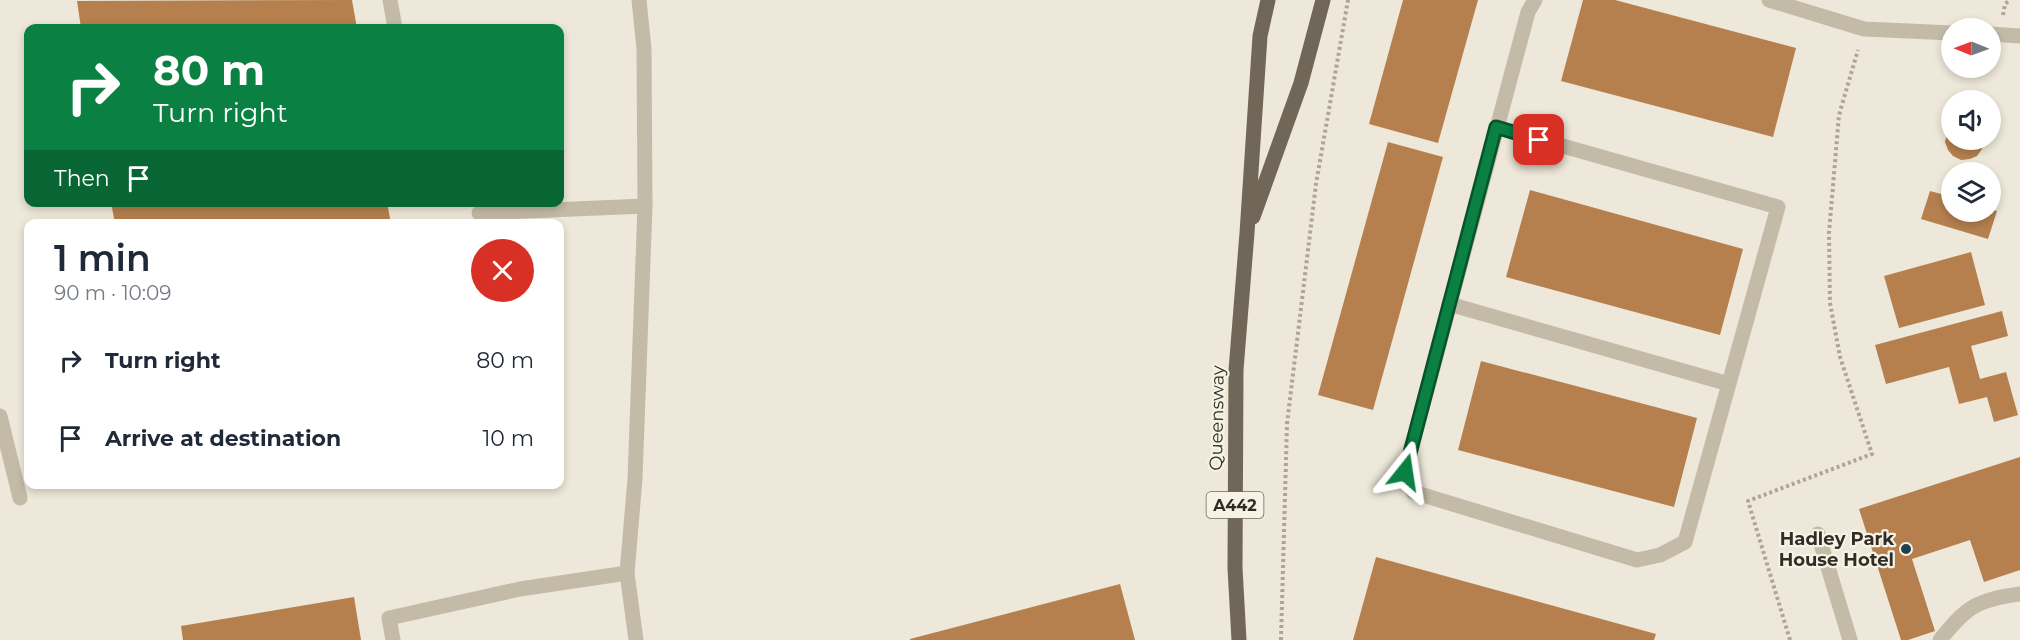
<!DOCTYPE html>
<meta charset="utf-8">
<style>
body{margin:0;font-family:Montserrat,sans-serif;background:#f6f6f7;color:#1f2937;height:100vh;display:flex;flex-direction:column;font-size:22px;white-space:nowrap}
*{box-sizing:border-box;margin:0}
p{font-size:20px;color:#747a83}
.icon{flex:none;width:33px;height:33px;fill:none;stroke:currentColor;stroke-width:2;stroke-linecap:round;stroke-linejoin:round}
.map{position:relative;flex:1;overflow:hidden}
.sheet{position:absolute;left:24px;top:219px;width:540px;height:270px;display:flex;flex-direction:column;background:#fff;border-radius:12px;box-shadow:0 3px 9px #0003}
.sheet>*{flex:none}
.hud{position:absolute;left:24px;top:24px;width:540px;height:183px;border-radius:12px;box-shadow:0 3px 9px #0003;background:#0b8043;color:#fff;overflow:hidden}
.needle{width:39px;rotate:271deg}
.controls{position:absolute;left:1941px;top:18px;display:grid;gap:12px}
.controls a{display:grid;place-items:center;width:60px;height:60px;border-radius:50%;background:#fff;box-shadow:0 3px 9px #0003;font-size:30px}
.pin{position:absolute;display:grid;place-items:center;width:51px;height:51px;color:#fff;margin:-26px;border-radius:12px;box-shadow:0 3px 9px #0006}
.me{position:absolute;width:66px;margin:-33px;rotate:15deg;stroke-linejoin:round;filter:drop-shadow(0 0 4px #0008)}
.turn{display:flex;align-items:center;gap:21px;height:126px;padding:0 30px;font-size:27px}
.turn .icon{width:78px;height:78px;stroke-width:2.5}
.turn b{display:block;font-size:42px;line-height:51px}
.then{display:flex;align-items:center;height:57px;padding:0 30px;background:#0003;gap:12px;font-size:22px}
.round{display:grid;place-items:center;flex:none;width:63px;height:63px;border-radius:32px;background:#f6f6f7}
.summary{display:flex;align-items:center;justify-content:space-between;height:102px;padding:0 30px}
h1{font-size:36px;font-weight:600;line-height:45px}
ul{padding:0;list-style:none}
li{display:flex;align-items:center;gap:18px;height:78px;padding:0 30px}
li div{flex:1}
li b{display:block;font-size:22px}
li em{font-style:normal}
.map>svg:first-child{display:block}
.building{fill:#b5804e}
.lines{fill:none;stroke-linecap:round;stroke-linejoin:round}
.path{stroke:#afa591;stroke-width:4;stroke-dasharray:3 3;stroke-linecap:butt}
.lane{stroke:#c3bba7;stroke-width:15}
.street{stroke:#c3bba7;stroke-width:15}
.primary{stroke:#716759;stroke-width:15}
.route-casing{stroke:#07532c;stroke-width:15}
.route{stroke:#0b8043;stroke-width:10}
.poi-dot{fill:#223f4c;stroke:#f6f2e4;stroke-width:2}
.labels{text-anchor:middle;stroke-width:4.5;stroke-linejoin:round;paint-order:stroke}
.shield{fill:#f6f2e4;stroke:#6c675f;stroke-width:1.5}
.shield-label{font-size:16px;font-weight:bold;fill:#312c26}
.street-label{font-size:18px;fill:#312c26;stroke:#f6f2e4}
.poi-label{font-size:18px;font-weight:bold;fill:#312c26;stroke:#f6f2e4;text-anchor:end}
</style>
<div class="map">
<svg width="2020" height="640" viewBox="0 0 2020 640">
<rect width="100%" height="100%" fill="#ede8d9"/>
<path class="building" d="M352,0L357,28H81L77,1Z
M1403,0H1478L1438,143L1369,124Z
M1583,0H1615L1796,48L1773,137L1561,81Z
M1952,127V140H1984L1982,149L1977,156L1970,159L1961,160L1953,156L1948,150L1945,142L1947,133Z
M1388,142L1443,157L1373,410L1318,395Z
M1530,190L1743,249L1720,335L1506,277Z
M1930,191L1952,197V212H1990V209L1997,211L1988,239L1921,219Z
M111,202H387L391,224H115Z
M1971,252L1985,305L1899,328L1884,276Z
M2002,311L2008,336L1971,346L1980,379L2006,372L2018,415L1994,422L1987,397L1959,404L1949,367L1886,384L1875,345Z
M1481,361L1697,418L1674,507L1458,450Z
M2020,457V570L1984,582L1970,540L1912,559L1935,631L1908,640H1901L1859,509Z
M1376,557L1656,634L1654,640H1353Z
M1120,584L1135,640H910V639Z
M354,597L361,640H183L181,626Z"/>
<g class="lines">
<path class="path" d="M2003,15L2005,4L2010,0
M1281,640L1287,424L1316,184L1348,0
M1790,640L1748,501L1872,454L1840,357L1830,303L1829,233L1839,115L1858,50"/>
<path class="lane" d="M390,0L395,28
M1496,127L1778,207L1685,542L1660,555L1637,560L1413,492L1405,472L1528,12L1535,0
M479,213L645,206
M1449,304L1729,384
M0,416L20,498
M1818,534L1850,640
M393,640L389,618L520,589L627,573
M1940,640C1967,606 1977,600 2020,594"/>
<path class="street" d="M1769,0L1864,29L1952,33
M1990,34L2020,36
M636,640L627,573L635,479L645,206L644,49L639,0"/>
<path class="primary" d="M1253,217L1301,83L1323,0
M1239,640L1235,568L1236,370L1247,233L1260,36L1268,0"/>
</g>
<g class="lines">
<defs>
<path id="route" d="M1405,472L1496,127L1539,140"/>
</defs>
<use href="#route" class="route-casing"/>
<use href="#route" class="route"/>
</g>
<circle class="poi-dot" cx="1906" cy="549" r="6"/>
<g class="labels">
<rect class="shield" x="1206.5" y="492" width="57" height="26" rx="4.5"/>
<g class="shield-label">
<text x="1235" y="511">A442</text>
</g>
<g class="street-label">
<text transform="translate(1217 418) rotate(-89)" y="6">Queensway</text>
</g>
<g class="poi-label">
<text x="1894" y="545">Hadley Park<tspan x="1894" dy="21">House Hotel</tspan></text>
</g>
</g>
</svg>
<div class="controls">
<a><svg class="needle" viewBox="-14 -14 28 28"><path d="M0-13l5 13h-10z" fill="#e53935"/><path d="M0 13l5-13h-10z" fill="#747a83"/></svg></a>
<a><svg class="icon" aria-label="sound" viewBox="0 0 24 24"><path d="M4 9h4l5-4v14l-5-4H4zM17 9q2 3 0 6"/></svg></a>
<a><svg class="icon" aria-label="layers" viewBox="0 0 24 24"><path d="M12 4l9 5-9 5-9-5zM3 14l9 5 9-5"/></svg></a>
</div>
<div class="pin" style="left:1539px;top:140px;background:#d93025"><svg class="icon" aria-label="arrive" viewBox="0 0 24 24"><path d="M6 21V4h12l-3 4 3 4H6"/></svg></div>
<svg class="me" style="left:1405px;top:472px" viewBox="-20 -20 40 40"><path d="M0-17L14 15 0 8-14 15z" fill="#0b8043" stroke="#fff" stroke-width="4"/></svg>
<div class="hud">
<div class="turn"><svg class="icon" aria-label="right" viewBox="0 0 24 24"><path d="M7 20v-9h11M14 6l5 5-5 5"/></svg><div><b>80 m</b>Turn right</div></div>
<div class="then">Then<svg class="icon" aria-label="arrive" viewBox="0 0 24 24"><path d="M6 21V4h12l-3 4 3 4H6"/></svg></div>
</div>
<section class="sheet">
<div class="summary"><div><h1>1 min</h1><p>90 m · 10:09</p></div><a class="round" style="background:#d93025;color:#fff"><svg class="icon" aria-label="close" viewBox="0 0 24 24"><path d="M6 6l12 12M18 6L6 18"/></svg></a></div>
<ul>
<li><svg class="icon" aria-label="right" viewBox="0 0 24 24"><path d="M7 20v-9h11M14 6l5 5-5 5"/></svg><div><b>Turn right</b></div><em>80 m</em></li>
<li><svg class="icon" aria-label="arrive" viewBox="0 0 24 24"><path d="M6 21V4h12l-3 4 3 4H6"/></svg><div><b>Arrive at destination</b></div><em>10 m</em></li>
</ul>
</section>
</div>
